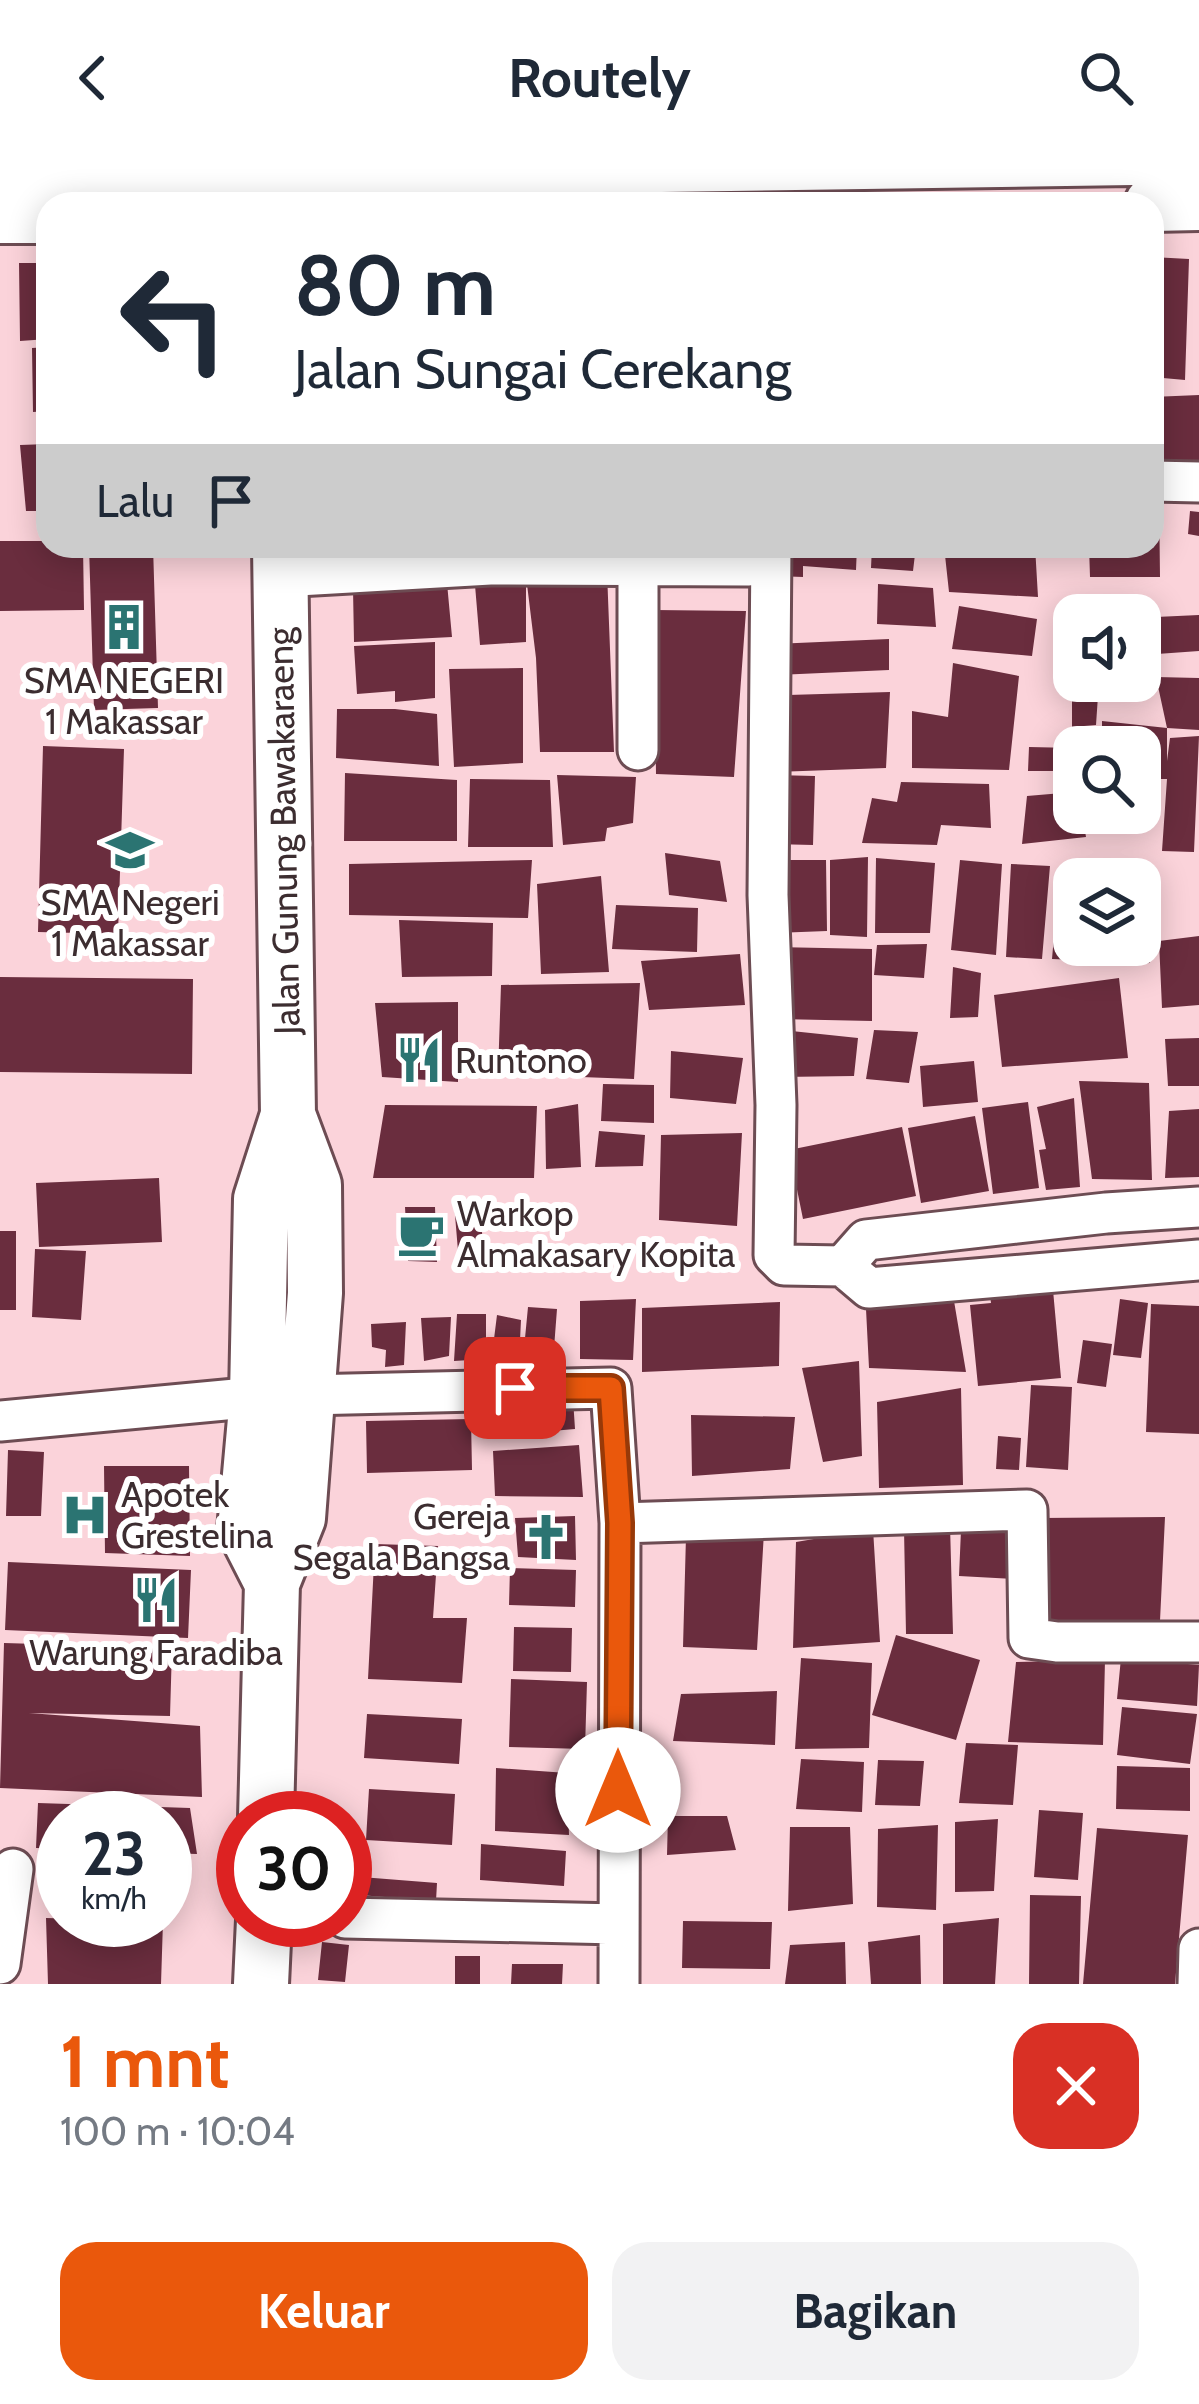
<!DOCTYPE html>
<html lang="id">
<meta charset="utf-8">
<style>
body{margin:0;font-family:Cabin,sans-serif;background:#f2f2f3;color:#1f2937;height:100vh;display:flex;flex-direction:column;font-size:45px;white-space:nowrap}
*{box-sizing:border-box;margin:0}
p{font-size:39px;color:#747a83}
.icon{flex:none;width:66px;height:66px;fill:none;stroke:currentColor;stroke-width:2;stroke-linecap:round;stroke-linejoin:round}
.map{position:relative;height:1828px;overflow:hidden}
.panel{display:flex;flex-direction:column;background:#fff;flex:1}
.panel>*{flex:none}
.banner{position:absolute;left:36px;top:36px;width:1128px;height:366px;border-radius:36px;box-shadow:0 6px 30px #0003;background:#fff;color:#1f2937;overflow:hidden}
.controls{position:absolute;left:1053px;top:438px;display:grid;gap:24px}
.controls a{display:grid;place-items:center;width:108px;height:108px;border-radius:24px;background:#fff;box-shadow:0 6px 30px #0003;font-size:60px}
.speed{position:absolute;left:36px;top:1635px;display:flex;gap:24px;font-size:60px;font-weight:700;text-align:center}
.speed>*{display:grid;place-content:center;width:156px;height:156px;border-radius:50%;background:#fff;box-shadow:0 6px 30px #0003;line-height:1}
.speed small{font-size:30px;font-weight:400}
.speed .limit{border:18px solid #d22;background:#fff;color:#111}
.pin{position:absolute;display:grid;place-items:center;width:102px;height:102px;color:#fff;margin:-51px;border-radius:24px;box-shadow:0 6px 18px #0006}
.me{position:absolute;width:132px;margin:-66px;rotate:0deg;stroke-linejoin:round;filter:drop-shadow(0 0 9px #0008)}
.turn{display:flex;align-items:center;gap:42px;height:252px;padding:0 60px;font-size:54px}
.turn .icon{width:156px;height:156px;stroke-width:2.5}
.turn b{display:block;font-size:84px;line-height:102px}
.then{display:flex;align-items:center;height:114px;padding:0 60px;background:#0003;gap:24px;font-size:45px}
.round{display:grid;place-items:center;flex:none;width:126px;height:126px;border-radius:36px;background:#f2f2f3}
.summary{display:flex;align-items:center;justify-content:space-between;height:204px;padding:0 60px}
h1{font-size:72px;font-weight:800;line-height:90px;color:#ea580c}
.action{display:flex;gap:24px;margin-top:auto;padding:24px 60px}
.action a{flex:1;height:138px;border-radius:36px;background:#ea580c;color:#fff;font-size:48px;font-weight:800;line-height:138px;text-align:center}
.action a+a{background:#f2f2f3;color:#1f2937}
header{display:flex;justify-content:space-between;align-items:center;height:156px;padding:0 60px;background:#fff;font-size:54px;font-weight:800}
.map>svg:first-child{display:block}
.building{fill:#6a2d3e}
.lines{fill:none;stroke-linecap:round;stroke-linejoin:round}
.minor-casing{stroke:#6d4c53;stroke-width:45}
.secondary-casing{stroke:#6d4c53;stroke-width:60}
.minor{stroke:#fff;stroke-width:39}
.secondary{stroke:#fff;stroke-width:54}
.route-casing{stroke:#983908;stroke-width:30}
.route{stroke:#ea580c;stroke-width:21}
.labels{text-anchor:middle;stroke-width:12;stroke-linejoin:round;paint-order:stroke}
.poi-label{font-size:36px;fill:#3c2d30;stroke:#fff}
.street-label{font-size:36px;fill:#3c2d30;stroke:#fff}
</style>
<header><svg class="icon" aria-label="back" viewBox="0 0 24 24"><path d="M15 5l-7 7 7 7"/></svg>Routely<svg class="icon" aria-label="search" viewBox="0 0 24 24"><circle cx="10" cy="10" r="6"/><path d="M15 15l6 6"/></svg></header>
<div class="map">
<svg width="1199" height="1828" viewBox="0 0 1199 1828">
<rect width="100%" height="100%" fill="#fbd3da"/>
<path class="building" d="M1152,101L1189,103L1185,224L1152,221Z
M19,107H48V183L20,185Z
M48,191V255L33,256L32,192Z
M1199,239V315H1152V241Z
M48,288V355H26L20,289Z
M1152,338L1159,339L1160,421H1090L1089,390H1152Z
M1190,355L1199,356V380L1188,378Z
M0,385H48V390H83L84,454L0,455Z
M89,390H153L158,552L94,554Z
M780,390H857L856,414L803,410V421L776,420Z
M872,390H916L913,415L871,412Z
M944,390H1035L1038,441L949,436Z
M607,416L614,596H540L536,502L526,420V486L480,489L475,429L526,420Z
M447,427L452,481L354,486L353,433Z
M878,428L933,432L936,471L877,468Z
M959,450L1037,463L1032,500L952,493Z
M654,454L746,455L734,621L656,618Z
M1199,459V495L1157,498L1156,461Z
M889,483V514L777,519L774,488Z
M435,486V542L395,546V535L357,538L354,490Z
M953,507L1019,520L1009,614L912,612V555L948,561Z
M523,512V607L454,611L449,513Z
M1156,521L1199,522V574L1167,572Z
M1072,525H1099L1096,569L1072,571Z
M890,536L886,612L775,616L788,539Z
M337,553H395L437,558L439,610L336,602Z
M1102,565L1167,572V605L1170,582L1199,580L1194,696L1162,695L1167,623H1140V591H1102Z
M43,590L124,593L118,778L38,776Z
M1029,591L1074,592V615H1028Z
M345,617L457,624V685H344Z
M557,619L636,621L633,667L607,672L605,685L563,689Z
M774,619L815,620L813,689L772,688Z
M470,623L550,624L553,691H468Z
M901,626L989,628L991,672L941,669L937,689L862,687L872,642L897,646Z
M1074,636V657H1082L1086,681L1022,688L1027,640Z
M665,697L720,705L727,746L669,739Z
M868,701L867,781L830,779V704Z
M876,702L935,707L930,777H875Z
M532,704L528,762L349,759V708Z
M769,704H826L827,775L775,777Z
M960,704L1002,708L996,799L951,794Z
M1011,708L1050,710L1042,803L1006,801Z
M1115,709L1155,710L1150,807L1114,809V789H1140V723H1115Z
M1105,710L1104,723H1074V789H1101L1100,805L1052,803L1060,711Z
M601,720L609,816L541,818L537,728Z
M616,749L698,752L697,796L612,793Z
M399,764L493,767L492,820L402,821Z
M1199,780V849L1162,852L1159,785Z
M927,788L924,822L874,819L877,789Z
M775,791L872,793V865L778,863Z
M740,798L745,849L649,854L641,805Z
M953,811L981,817L978,861L950,862Z
M0,821L193,823L192,918L0,916Z
M1119,822L1128,902L1002,911L994,839Z
M640,827L634,923L498,918L501,829Z
M458,846V926L382,921L375,847Z
M782,874L858,882L854,920L781,921Z
M874,874L918,876L909,927L866,923Z
M1199,882V930H1168L1165,883Z
M671,895L743,902L736,948L670,942Z
M974,905L978,946L923,951L920,910Z
M1079,925L1149,927L1152,1024L1092,1023Z
M603,928L654,929V967L601,965Z
M1074,942L1080,1031L1046,1034L1039,994L1046,993L1037,951Z
M1028,946L1039,1032L993,1038L982,952Z
M578,948L581,1011L546,1013L545,954Z
M385,949L537,950L534,1022H373Z
M1199,953V1021L1165,1022L1169,955Z
M975,960L989,1035L921,1047L908,972Z
M902,971L916,1040L803,1063L789,994Z
M599,975L645,979L643,1010L595,1011Z
M742,977L737,1070L659,1064L661,979Z
M159,1022L162,1086L39,1091L36,1027Z
M480,1044L483,1092L458,1095L454,1047Z
M405,1051H435L437,1106L408,1105Z
M0,1075H16V1154H0Z
M35,1093L86,1095L81,1164L32,1161Z
M1053,1134L1061,1222L978,1230L970,1149L991,1147L990,1139Z
M636,1143L633,1204L580,1203V1145Z
M1120,1143L1148,1147L1141,1202L1113,1199Z
M954,1145L966,1216L869,1212L866,1153Z
M780,1146L779,1210L642,1216V1152Z
M1151,1148L1199,1150V1278L1146,1276Z
M528,1151L557,1153L553,1205L523,1203Z
M457,1158H486V1203L454,1205Z
M497,1159L521,1164L519,1205L491,1207Z
M451,1161L449,1200L424,1205L421,1162Z
M406,1166L404,1209L385,1211L386,1194L372,1191L371,1168Z
M1083,1184L1112,1188L1106,1231L1077,1227Z
M859,1205L862,1300L823,1306L802,1212Z
M1031,1229L1072,1231L1068,1314L1026,1311Z
M961,1232L963,1329L879,1332L877,1246Z
M573,1243L575,1273L492,1280L490,1250Z
M691,1259L795,1261L790,1313L692,1320Z
M471,1263L472,1314L367,1317L366,1265Z
M998,1280L1021,1282L1019,1314L996,1313Z
M579,1289L583,1341L495,1340L493,1295Z
M8,1294L44,1296L41,1360H6Z
M104,1310H189L190,1400L105,1397Z
M575,1360L576,1404L518,1401L515,1362Z
M1165,1361L1160,1465H1034L1040,1362Z
M950,1369L953,1478H906L904,1373Z
M873,1373L880,1486L793,1492L796,1386Z
M961,1374L1016,1377L1014,1423L959,1420Z
M764,1376L757,1494L683,1491L686,1380Z
M375,1388L438,1390L433,1462H467L462,1527L368,1523Z
M8,1406L191,1414L188,1482L5,1474Z
M510,1412L576,1414L575,1451L509,1449Z
M514,1471L572,1472L571,1516L513,1515Z
M896,1479L980,1504L956,1584L872,1559Z
M4,1487L172,1492L170,1560L29,1557L200,1570L202,1641L0,1632Z
M801,1502L872,1507L869,1592L795,1593Z
M1121,1502L1199,1509L1197,1550L1117,1543Z
M1105,1504L1103,1589L1008,1586L1016,1506Z
M511,1523L587,1526L585,1593L509,1591Z
M777,1535L775,1589L673,1585L681,1538Z
M1122,1551L1197,1558L1190,1608L1117,1599Z
M367,1558L462,1563L459,1608L364,1602Z
M966,1587L1018,1589L1013,1649L959,1647Z
M801,1603L864,1606L862,1656L796,1653Z
M878,1604L924,1605L920,1650L875,1649Z
M1117,1610L1190,1612V1655L1116,1653Z
M496,1612L567,1617L569,1679L495,1675Z
M369,1633L455,1638L452,1689L366,1684Z
M38,1647L190,1652L197,1698L165,1697V1662H63V1693L36,1692Z
M1039,1654L1083,1657L1078,1724L1034,1721Z
M668,1660H727L736,1694L667,1699Z
M998,1663L994,1735L955,1736V1666Z
M938,1669L936,1754L877,1751L878,1673Z
M790,1671H850L853,1748L788,1755Z
M1097,1672L1188,1679L1175,1828H1083Z
M481,1688L566,1695L564,1730L480,1724Z
M361,1721L437,1727L436,1745L359,1739Z
M1030,1739L1081,1740L1079,1828H1029Z
M46,1762L163,1765L161,1828H48Z
M999,1762L995,1828H943V1768Z
M683,1765L772,1766L770,1813L682,1812Z
M920,1779L921,1828H871L868,1786Z
M322,1786L349,1789L345,1826L318,1824Z
M845,1786L846,1828H785L790,1789Z
M455,1800H480V1828H455Z
M512,1808H563L562,1828H511Z"/>
<g class="lines">
<defs>
<path id="minor" d="M1152,325L1199,326
M771,390L768,739L776,949L774,1099L784,1109L843,1110
M280,421L490,409L749,410
M638,594V410
M843,1110L866,1084L1106,1057L1199,1051
M843,1110L869,1132L1199,1104
M306,1239L611,1232L620,1367L619,1828
M0,1265L257,1241
M620,1367L1027,1354L1029,1482L1057,1486H1199
M345,1762L618,1768
M0,1808L13,1713
M1198,1828L1199,1793"/>
<path id="secondary" d="M0,11L464,12L1199,1
M1152,48L1199,47
M0,60H48
M272,1427L245,1374L257,1241L261,1043L288,959
M266,1662L272,1427L298,1362L315,1137L314,1029L288,959L280,390
M261,1828L264,1764"/>
</defs>
<use href="#minor" class="minor-casing"/>
<use href="#secondary" class="secondary-casing"/>
<use href="#minor" class="minor"/>
<use href="#secondary" class="secondary"/>
</g>
<g class="lines">
<defs>
<path id="route" d="M515,1232H611L620,1367L618,1634"/>
</defs>
<use href="#route" class="route-casing"/>
<use href="#route" class="route"/>
</g>
<defs>
<symbol id="building-bare" viewBox="-9 -9 18 18"><path d="M-4-6H4V6H1V3H-1V6H-4ZM-2.5-4.3h1.7v1.8h-1.7ZM.8-4.3h1.7v1.8H.8ZM-2.5-1h1.7V.8h-1.7ZM.8-1h1.7V.8H.8Z" fill="#2b7472" stroke="#fff" stroke-width="2.5" paint-order="stroke"/></symbol>
<symbol id="school-bare" viewBox="-9 -9 18 18"><path d="M0-5L7-2L0 1L-7-2ZM-4 1L0 2.5L4 1V4Q0 6-4 4Z" fill="#2b7472" stroke="#fff" stroke-width="2.5" paint-order="stroke"/></symbol>
<symbol id="restaurant-bare" viewBox="-9 -9 18 18"><path d="M-5-6h1v4h1v-4h1v4h1v-4h1v5L-1.5 .5V6h-2V.5L-5-1ZM5-6V6H3V1.5H1.5Q1.5-4 5-6Z" fill="#2b7472" stroke="#fff" stroke-width="2.5" paint-order="stroke"/></symbol>
<symbol id="cafe-bare" viewBox="-9 -9 18 18"><path d="M-5.5-4.5H6V0H3Q3 3.5 0 3.5H-2.5Q-5.5 3.5-5.5 0ZM3-3.2v2h1.7v-2ZM-6 4.5H4V6H-6Z" fill="#2b7472" stroke="#fff" stroke-width="2.5" paint-order="stroke"/></symbol>
<symbol id="hospital-bare" viewBox="-9 -9 18 18"><path d="M-5-5h3v3.5h4V-5h3V5h-3V1.5h-4V5h-3Z" fill="#2b7472" stroke="#fff" stroke-width="2.5" paint-order="stroke"/></symbol>
<symbol id="church-bare" viewBox="-9 -9 18 18"><path d="M-1.2-6h2.4v3.5h3.3v2.4h-3.3V6h-2.4V-.1h-3.3v-2.4h3.3Z" fill="#2b7472" stroke="#fff" stroke-width="2.5" paint-order="stroke"/></symbol>
</defs>
<g fill-rule="evenodd">
<use href="#building-bare" x="91" y="438" width="66" height="66"/>
<use href="#school-bare" x="97" y="661" width="66" height="66"/>
<use href="#restaurant-bare" x="386" y="871" width="66" height="66"/>
<use href="#cafe-bare" x="388" y="1045" width="66" height="66"/>
<use href="#hospital-bare" x="52" y="1326" width="66" height="66"/>
<use href="#church-bare" x="513" y="1348" width="66" height="66"/>
<use href="#restaurant-bare" x="123" y="1411" width="66" height="66"/>
</g>
<g class="labels">
<g class="poi-label">
<text x="124" y="537">SMA NEGERI<tspan x="124" dy="41">1 Makassar</tspan></text>
<text x="130" y="759">SMA Negeri<tspan x="130" dy="41">1 Makassar</tspan></text>
<text x="455" y="917" text-anchor="start">Runtono</text>
<text x="457" y="1070" text-anchor="start">Warkop<tspan x="457" dy="41">Almakasary Kopita</tspan></text>
<text x="121" y="1351" text-anchor="start">Apotek<tspan x="121" dy="41">Grestelina</tspan></text>
<text x="510" y="1373" text-anchor="end">Gereja<tspan x="510" dy="41">Segala Bangsa</tspan></text>
<text x="156" y="1509">Warung Faradiba</text>
</g>
<g class="street-label">
<text transform="translate(283 675) rotate(-91)" y="13">Jalan Gunung Bawakaraeng</text>
</g>
</g>
</svg>
<div class="controls">
<a><svg class="icon" aria-label="sound" viewBox="0 0 24 24"><path d="M4 9h4l5-4v14l-5-4H4zM17 9q2 3 0 6"/></svg></a>
<a><svg class="icon" aria-label="search" viewBox="0 0 24 24"><circle cx="10" cy="10" r="6"/><path d="M15 15l6 6"/></svg></a>
<a><svg class="icon" aria-label="layers" viewBox="0 0 24 24"><path d="M12 4l9 5-9 5-9-5zM3 14l9 5 9-5"/></svg></a>
</div>
<div class="speed"><div>23<small>km/h</small></div><div class="limit">30</div></div>
<div class="pin" style="left:515px;top:1232px;background:#d93025"><svg class="icon" aria-label="arrive" viewBox="0 0 24 24"><path d="M6 21V4h12l-3 4 3 4H6"/></svg></div>
<svg class="me" style="left:618px;top:1634px" viewBox="-20 -20 40 40"><circle r="19" fill="#fff"/><path d="M0-13L10 11 0 6-10 11z" fill="#ea580c"/></svg>
<div class="banner">
<div class="turn"><svg class="icon" aria-label="left" viewBox="0 0 24 24"><path d="M17 20v-9H6M10 6l-5 5 5 5"/></svg><div><b>80 m</b>Jalan Sungai Cerekang</div></div>
<div class="then">Lalu<svg class="icon" aria-label="arrive" viewBox="0 0 24 24"><path d="M6 21V4h12l-3 4 3 4H6"/></svg></div>
</div>
</div>
<section class="panel">
<div class="summary"><div><h1>1 mnt</h1><p>100 m · 10:04</p></div><a class="round" style="background:#d93025;color:#fff"><svg class="icon" aria-label="close" viewBox="0 0 24 24"><path d="M6 6l12 12M18 6L6 18"/></svg></a></div>
<div class="action"><a>Keluar</a><a>Bagikan</a></div>
</section>
